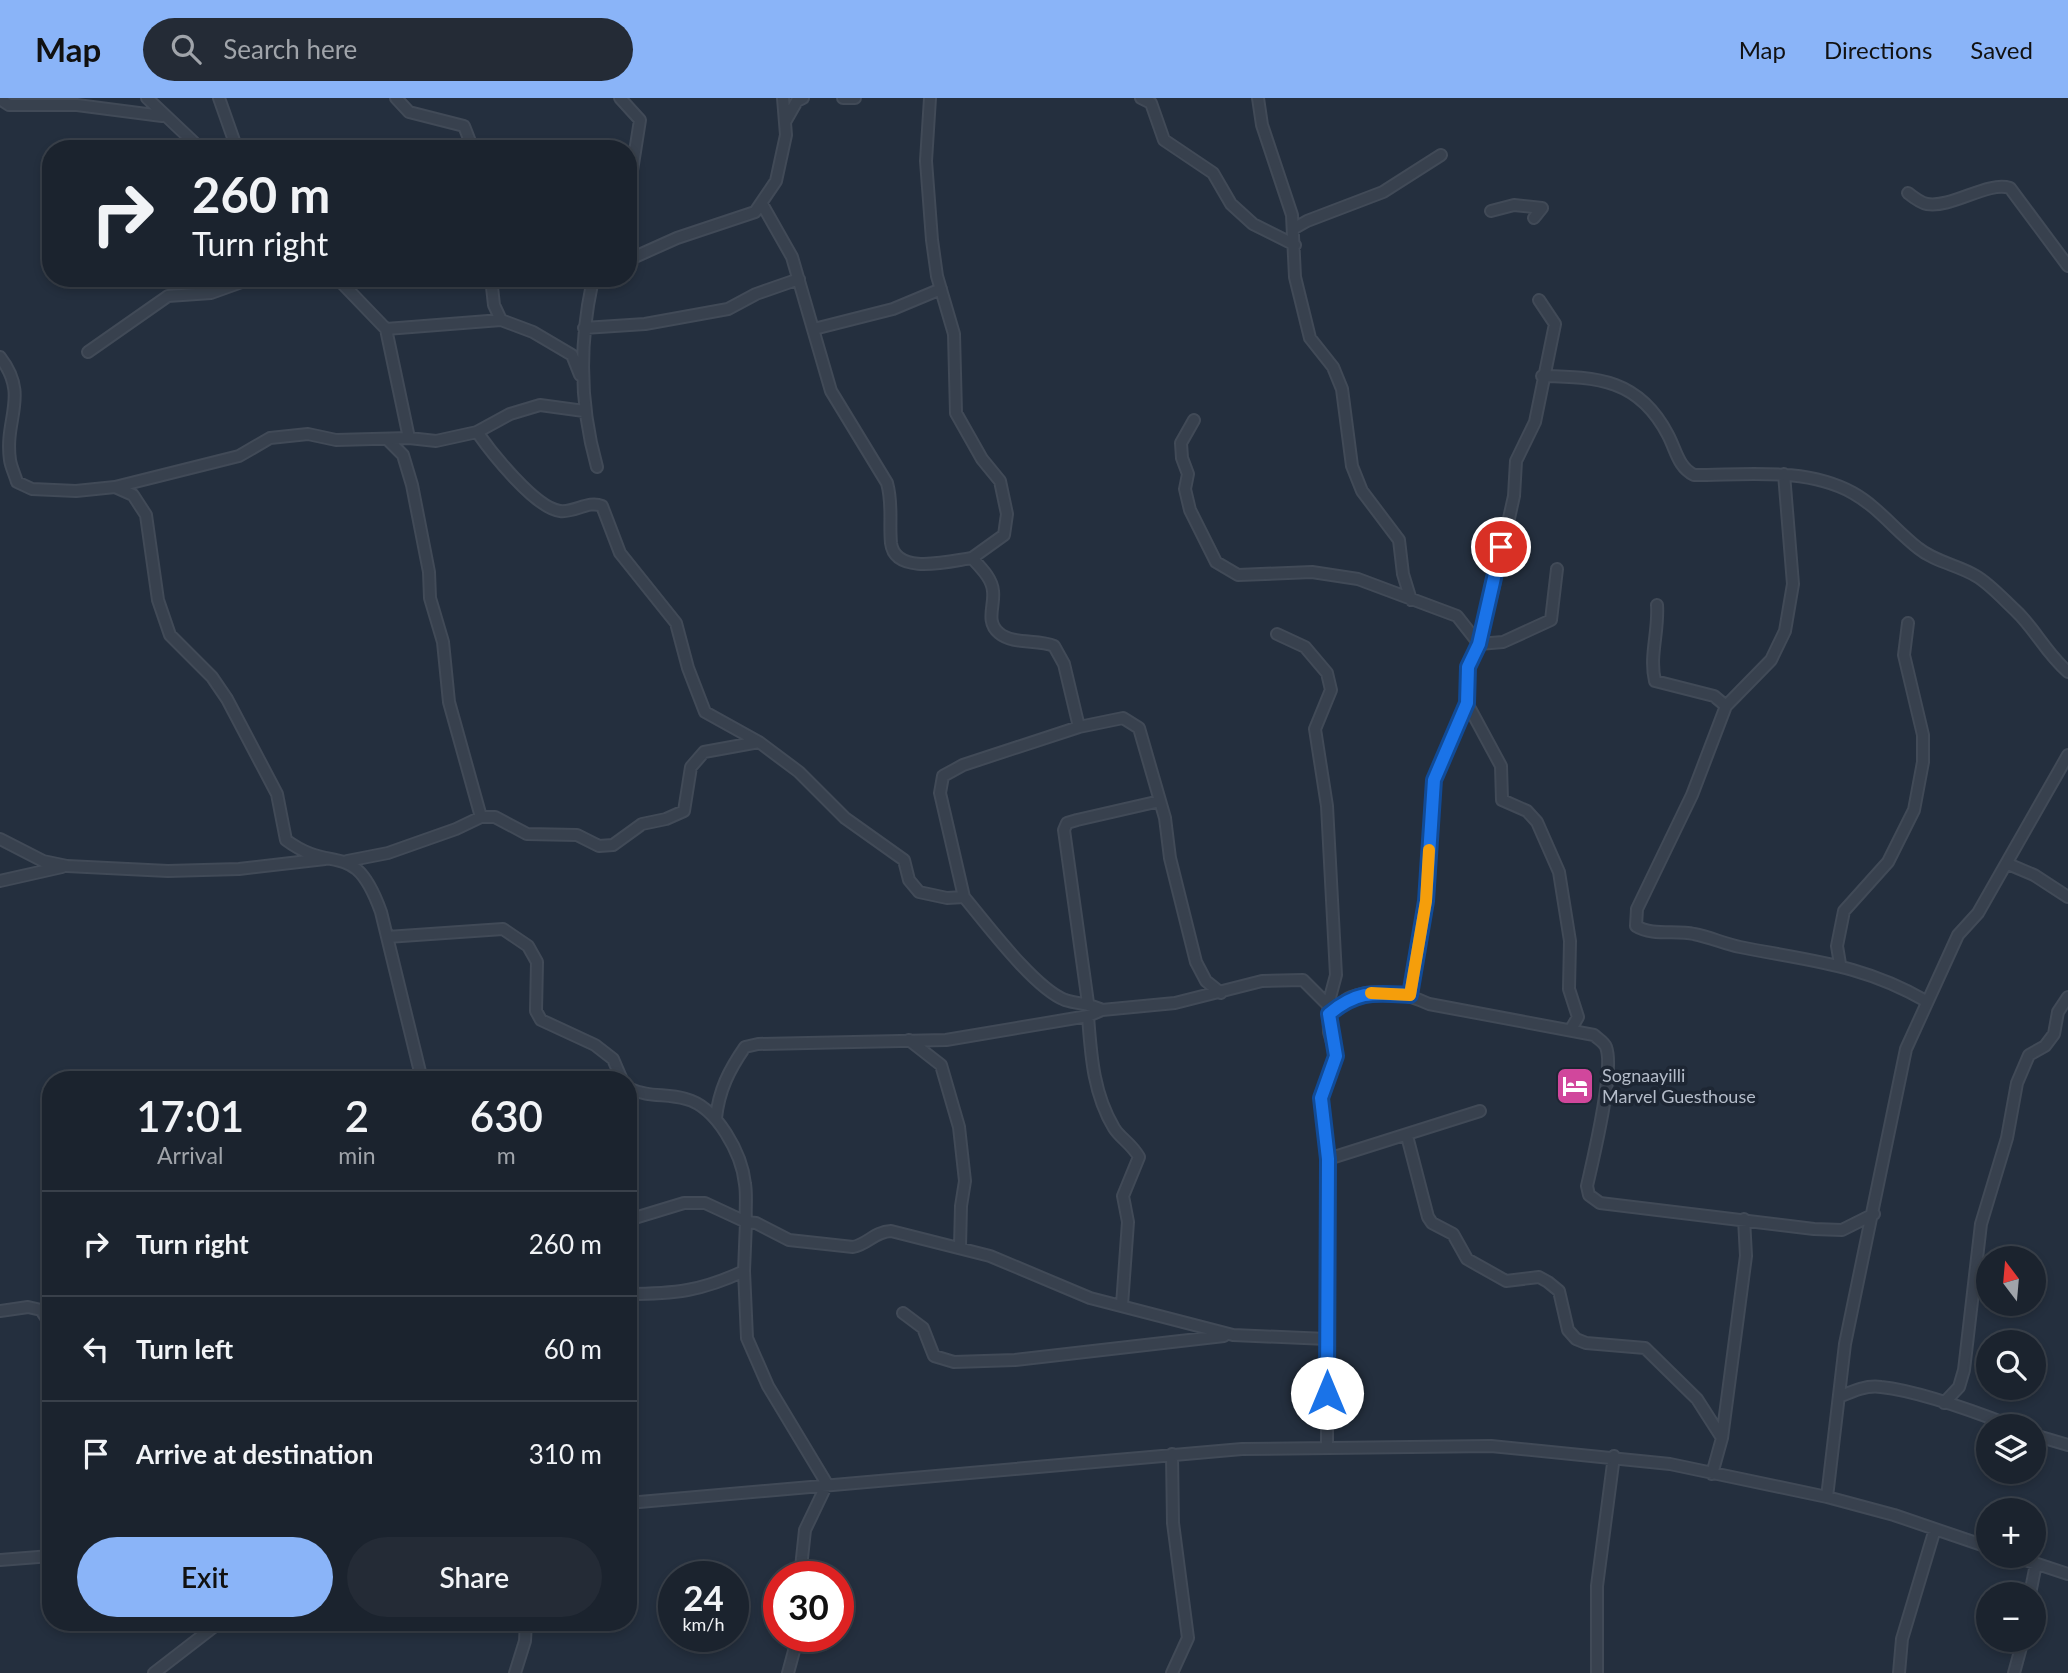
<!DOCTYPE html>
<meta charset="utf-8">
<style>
body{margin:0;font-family:Lato,sans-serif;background:#242b36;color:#f1f3f6;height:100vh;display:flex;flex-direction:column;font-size:26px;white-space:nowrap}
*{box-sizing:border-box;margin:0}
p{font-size:23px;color:#a0a4aa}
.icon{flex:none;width:38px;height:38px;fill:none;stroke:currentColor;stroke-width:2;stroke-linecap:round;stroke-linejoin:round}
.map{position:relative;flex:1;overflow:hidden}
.panel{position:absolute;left:42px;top:973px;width:595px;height:560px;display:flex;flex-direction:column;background:#1b232e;border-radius:28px;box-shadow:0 4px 10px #0003,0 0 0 2px #39404a}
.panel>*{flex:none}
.top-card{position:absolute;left:42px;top:42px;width:595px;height:147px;border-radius:28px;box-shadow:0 4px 10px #0003,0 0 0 2px #39404a;background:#1b232e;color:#f1f3f6;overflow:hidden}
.needle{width:46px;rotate:344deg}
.controls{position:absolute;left:1976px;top:1148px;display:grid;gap:14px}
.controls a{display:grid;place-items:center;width:70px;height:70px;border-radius:50%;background:#1b232e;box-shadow:0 4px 10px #0003,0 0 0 2px #39404a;font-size:35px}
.speed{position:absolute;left:658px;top:1463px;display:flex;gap:14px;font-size:35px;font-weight:700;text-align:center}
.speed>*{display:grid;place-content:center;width:91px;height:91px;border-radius:50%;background:#1b232e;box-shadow:0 4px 10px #0003,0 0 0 2px #39404a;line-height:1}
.speed small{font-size:18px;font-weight:400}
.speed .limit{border:10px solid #d22;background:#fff;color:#111}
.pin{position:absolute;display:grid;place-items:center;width:60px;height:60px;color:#fff;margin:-30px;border:4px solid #fff;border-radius:50%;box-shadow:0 2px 7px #0007}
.me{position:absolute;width:77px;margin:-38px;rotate:0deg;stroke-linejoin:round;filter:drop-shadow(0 0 5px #0008)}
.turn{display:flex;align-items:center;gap:24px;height:147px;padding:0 35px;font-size:32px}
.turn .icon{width:91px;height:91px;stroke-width:2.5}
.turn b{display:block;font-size:49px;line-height:60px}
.eta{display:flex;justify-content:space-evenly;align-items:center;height:119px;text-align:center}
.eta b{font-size:42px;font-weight:600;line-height:49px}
.action{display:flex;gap:14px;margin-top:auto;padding:14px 35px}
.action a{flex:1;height:80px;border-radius:42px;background:#8ab4f8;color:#111;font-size:28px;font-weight:600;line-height:80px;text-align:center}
.action a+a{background:#242b36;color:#f1f3f6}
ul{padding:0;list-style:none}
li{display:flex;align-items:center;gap:21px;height:105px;padding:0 35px;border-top:2px solid #39404a}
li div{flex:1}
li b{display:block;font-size:26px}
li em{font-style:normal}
header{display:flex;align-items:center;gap:42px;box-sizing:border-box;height:98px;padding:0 35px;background:#8ab4f8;color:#111}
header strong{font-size:33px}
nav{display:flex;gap:38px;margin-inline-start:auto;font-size:24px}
.search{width:490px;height:63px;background:#242b36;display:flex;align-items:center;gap:18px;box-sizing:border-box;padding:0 24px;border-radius:38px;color:#a0a4aa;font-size:26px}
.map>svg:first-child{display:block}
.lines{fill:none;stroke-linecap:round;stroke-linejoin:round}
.street-casing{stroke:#414a57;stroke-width:14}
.street{stroke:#38414e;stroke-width:10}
.route-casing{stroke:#114b97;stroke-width:18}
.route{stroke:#1a73e8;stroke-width:12}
.slow{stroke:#f59e0b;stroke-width:12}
.labels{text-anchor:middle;stroke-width:7;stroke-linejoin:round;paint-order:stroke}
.poi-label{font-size:18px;fill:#b4bcc9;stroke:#1d2633;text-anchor:start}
</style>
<header>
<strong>Map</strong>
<div class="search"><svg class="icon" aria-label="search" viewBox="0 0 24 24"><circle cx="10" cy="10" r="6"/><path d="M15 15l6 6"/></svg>Search here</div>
<nav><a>Map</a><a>Directions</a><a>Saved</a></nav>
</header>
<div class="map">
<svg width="2068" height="1575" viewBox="0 0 2068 1575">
<rect width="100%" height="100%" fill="#242f3e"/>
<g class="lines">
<defs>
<path id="street" d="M147,0L201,51
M219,0L237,51
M396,0L409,14L464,28L473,51
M620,0L640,22L628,98
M843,0H855
M930,0L926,63L932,142L937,178L954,236L956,315L982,361L1000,383L1007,416L1004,437L972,460
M1141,0L1151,5L1164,42L1213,75L1231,106L1253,126L1295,147
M1258,0L1262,27L1292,117L1295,179L1310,240L1333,269L1342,291L1352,368L1362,393L1399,442L1403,476L1411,502
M0,1L9,7H77L162,18
M785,24L797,3L803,0
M1908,95C1913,99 1921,105 1927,106C1953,110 1987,83 2010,90L2068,168
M762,106L792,159L831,293L887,385C893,406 889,424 891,445C895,478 950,463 972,460C980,469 992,480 993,493C995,508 985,523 999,535C1013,547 1038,541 1054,548L1064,566L1079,629
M1491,113L1514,107L1542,110L1534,120
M1293,131L1307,123L1383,94L1441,57
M628,162L677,140L755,114L776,83L786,37L783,0
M337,180L386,231L409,340L436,343L477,334C491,354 535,410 560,413C575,415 588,402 602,408L620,455L676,525L688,570L705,614L759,644L799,674L845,720L904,762L909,782L919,794L947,800L964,799C986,825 1034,890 1065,902C1078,906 1089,905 1102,912
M491,180L494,207L501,222L533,234L572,257L580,277
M592,186C579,247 580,309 597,369
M584,230L645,226L728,211L756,196L799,181
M386,231L501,222
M814,231L893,211L941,191
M88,254L168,198L211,195L253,180
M0,259C30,298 4,320 10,362C11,369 15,377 17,384L32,391L76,393L115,389L133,397L146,417L158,502L170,537L212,579L227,601L277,696L286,742C334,778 354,739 381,814L422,982
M1542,278C1598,279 1639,281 1668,337C1676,352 1678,369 1694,377C1746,377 1806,369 1853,395C1878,409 1896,433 1918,450C1935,464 1958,467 1976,478C1990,486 2004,502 2016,513C2036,532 2045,554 2068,574
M1194,322L1181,345L1182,360L1188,376L1185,391L1190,412L1216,464L1238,477L1312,474L1358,481L1457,518L1479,546L1503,544L1551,522L1557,471
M477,334L510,316L540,307L584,313
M389,343L403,357L412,387L429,474L430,500L443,544L449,604L481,719
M1784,376L1793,486L1785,533L1771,562L1726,608L1692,697L1637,811L1636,828C1652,838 1676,832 1694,836C1710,839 1725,846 1740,849C1810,863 1862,866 1926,903
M115,389L239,358L270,340L308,336L336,342L409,340
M1657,507C1659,533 1649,558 1655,583L1714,598L1726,608
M1277,536L1305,549L1327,575L1331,592L1315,631L1327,708L1336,877L1328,907L1329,934L1336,958L1321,1000L1328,1061L1327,1348
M1467,605L1501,668L1502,702L1527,713L1537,724L1559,774L1570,843L1569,891L1578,919L1571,931
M0,741L43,763L67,768L168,773L239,771L325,761
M347,763L388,755L456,731L481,719H495L527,736L577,737L599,748L613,747L642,726L666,721L684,713L691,669L704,654L759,644
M2008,766L2034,777L2068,799
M0,783L62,769
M964,799L940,695L943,678L963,667L1079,629L1123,620L1139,630L1165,720L1170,760L1196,864L1206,883L1221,895
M387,839L503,831L528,848L537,864L536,913L541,922L595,947L613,961L622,982
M1840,866L1837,848L1844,813L1888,764L1914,712L1923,664V637L1904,557L1908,525
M1410,897L1426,803L1434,682L1467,605L1468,569L1479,546L1493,492L1514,398L1516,363L1535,324L1555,226L1539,202
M1088,905L1064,732L1067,725L1077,722L1160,703
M1329,916C1335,911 1343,902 1351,899C1376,890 1406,895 1429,906L1594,937C1598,941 1604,944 1606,949C1615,972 1593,1061 1587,1088L1589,1097L1600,1105L1814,1131L1842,1132L1874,1116
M1088,918C1091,957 1093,995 1114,1030C1120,1040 1131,1045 1139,1059L1123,1098L1128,1124L1122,1207
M909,942L941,967L959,1029L965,1083L961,1108L960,1149
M628,990C650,1000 665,995 686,1001C717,1009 742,1056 745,1086C747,1098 745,1111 746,1124L756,1125L789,1142L853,1149C868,1146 874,1134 891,1133L990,1158L1090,1200L1233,1237L1327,1241
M716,1020C719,992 729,972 745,949L758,946L946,942L1088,918L1102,912L1175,905L1262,883L1303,882L1328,907
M1407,1038L1428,1119L1432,1125L1453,1136L1467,1161L1506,1183L1539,1179L1548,1184L1559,1193L1568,1232L1576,1241L1586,1245L1645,1250L1697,1301L1722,1340
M1328,1061L1480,1013
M628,1122L684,1105H705L746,1124L744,1173C702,1193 674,1196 628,1196
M744,1173L747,1240L768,1288L827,1386L805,1432L800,1479
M0,1213L28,1209L41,1212L51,1227
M903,1215L923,1230L934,1258L954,1264L1015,1262L1224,1238
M1839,1299C1853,1293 1866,1287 1881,1289C1920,1293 1976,1314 2012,1328
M1944,1305L1959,1289L1964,1272L1981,1126L2007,1040L2017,985L2029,957L2045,948L2054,936L2058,914L2068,899
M2034,1337L2068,1347
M1172,1356L1173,1425L1188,1540L1172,1575
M1712,1376L1722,1340L1746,1158L1744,1121
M1827,1399L1845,1246L1906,951L1958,837L1978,815L2068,657
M628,1405L1242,1351L1491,1348L1670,1366L1827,1399L1894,1417L1988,1449
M2013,1458L2068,1476
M0,1462L51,1458
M2030,1496L2036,1466
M154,1575L220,1524
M515,1575L525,1543L526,1524
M788,1575L798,1538
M1597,1575V1488L1614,1358
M1899,1575L1902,1541L1935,1431
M2014,1575L2023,1542"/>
</defs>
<use href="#street" class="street-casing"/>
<use href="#street" class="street"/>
</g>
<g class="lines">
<defs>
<path id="route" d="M1327,1295L1328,1061L1321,1000L1336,958L1329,916C1358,892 1374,895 1410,897L1426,803L1434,682L1467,605L1468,569L1479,546L1501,449"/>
</defs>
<use href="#route" class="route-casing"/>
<use href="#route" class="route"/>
<path class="slow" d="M1371,895L1410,897L1426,803L1429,752"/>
</g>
<defs>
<symbol id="hotel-square" viewBox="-11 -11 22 22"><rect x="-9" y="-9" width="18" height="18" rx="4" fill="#d1479c" stroke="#1d2633"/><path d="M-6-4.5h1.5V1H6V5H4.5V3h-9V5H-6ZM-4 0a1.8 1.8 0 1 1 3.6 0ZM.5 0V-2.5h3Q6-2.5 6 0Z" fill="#fff"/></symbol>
</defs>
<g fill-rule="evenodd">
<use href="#hotel-square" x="1553" y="966" width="44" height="44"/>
</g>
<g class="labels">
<g class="poi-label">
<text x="1602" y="984">Sognaayilli<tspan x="1602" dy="21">Marvel Guesthouse</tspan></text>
</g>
</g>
</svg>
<div class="controls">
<a><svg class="needle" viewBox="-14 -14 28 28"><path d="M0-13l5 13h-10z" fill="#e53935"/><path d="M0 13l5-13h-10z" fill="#a0a4aa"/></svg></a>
<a><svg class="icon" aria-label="search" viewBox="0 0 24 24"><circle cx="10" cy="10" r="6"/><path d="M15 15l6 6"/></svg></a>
<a><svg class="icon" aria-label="layers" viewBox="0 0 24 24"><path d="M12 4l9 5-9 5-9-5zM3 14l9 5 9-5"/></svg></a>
<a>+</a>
<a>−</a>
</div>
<div class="speed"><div>24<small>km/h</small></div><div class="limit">30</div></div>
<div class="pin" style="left:1501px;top:449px;background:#d93025"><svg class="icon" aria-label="arrive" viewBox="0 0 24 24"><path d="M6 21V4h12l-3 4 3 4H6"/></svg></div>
<svg class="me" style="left:1327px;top:1295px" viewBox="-20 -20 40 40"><circle r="19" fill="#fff"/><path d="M0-13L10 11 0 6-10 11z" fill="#1a73e8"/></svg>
<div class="top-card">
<div class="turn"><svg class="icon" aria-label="right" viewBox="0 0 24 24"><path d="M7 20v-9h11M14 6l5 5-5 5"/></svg><div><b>260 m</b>Turn right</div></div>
</div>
<section class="panel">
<div class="eta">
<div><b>17:01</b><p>Arrival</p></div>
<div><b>2</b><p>min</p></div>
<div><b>630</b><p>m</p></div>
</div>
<ul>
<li><svg class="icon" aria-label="right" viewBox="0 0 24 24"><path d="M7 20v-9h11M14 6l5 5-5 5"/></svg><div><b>Turn right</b></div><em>260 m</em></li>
<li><svg class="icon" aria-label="left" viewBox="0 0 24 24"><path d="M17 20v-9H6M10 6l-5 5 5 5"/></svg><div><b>Turn left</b></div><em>60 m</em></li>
<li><svg class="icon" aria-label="arrive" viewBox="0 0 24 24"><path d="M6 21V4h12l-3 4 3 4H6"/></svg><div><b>Arrive at destination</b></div><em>310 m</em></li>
</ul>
<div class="action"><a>Exit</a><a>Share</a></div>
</section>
</div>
